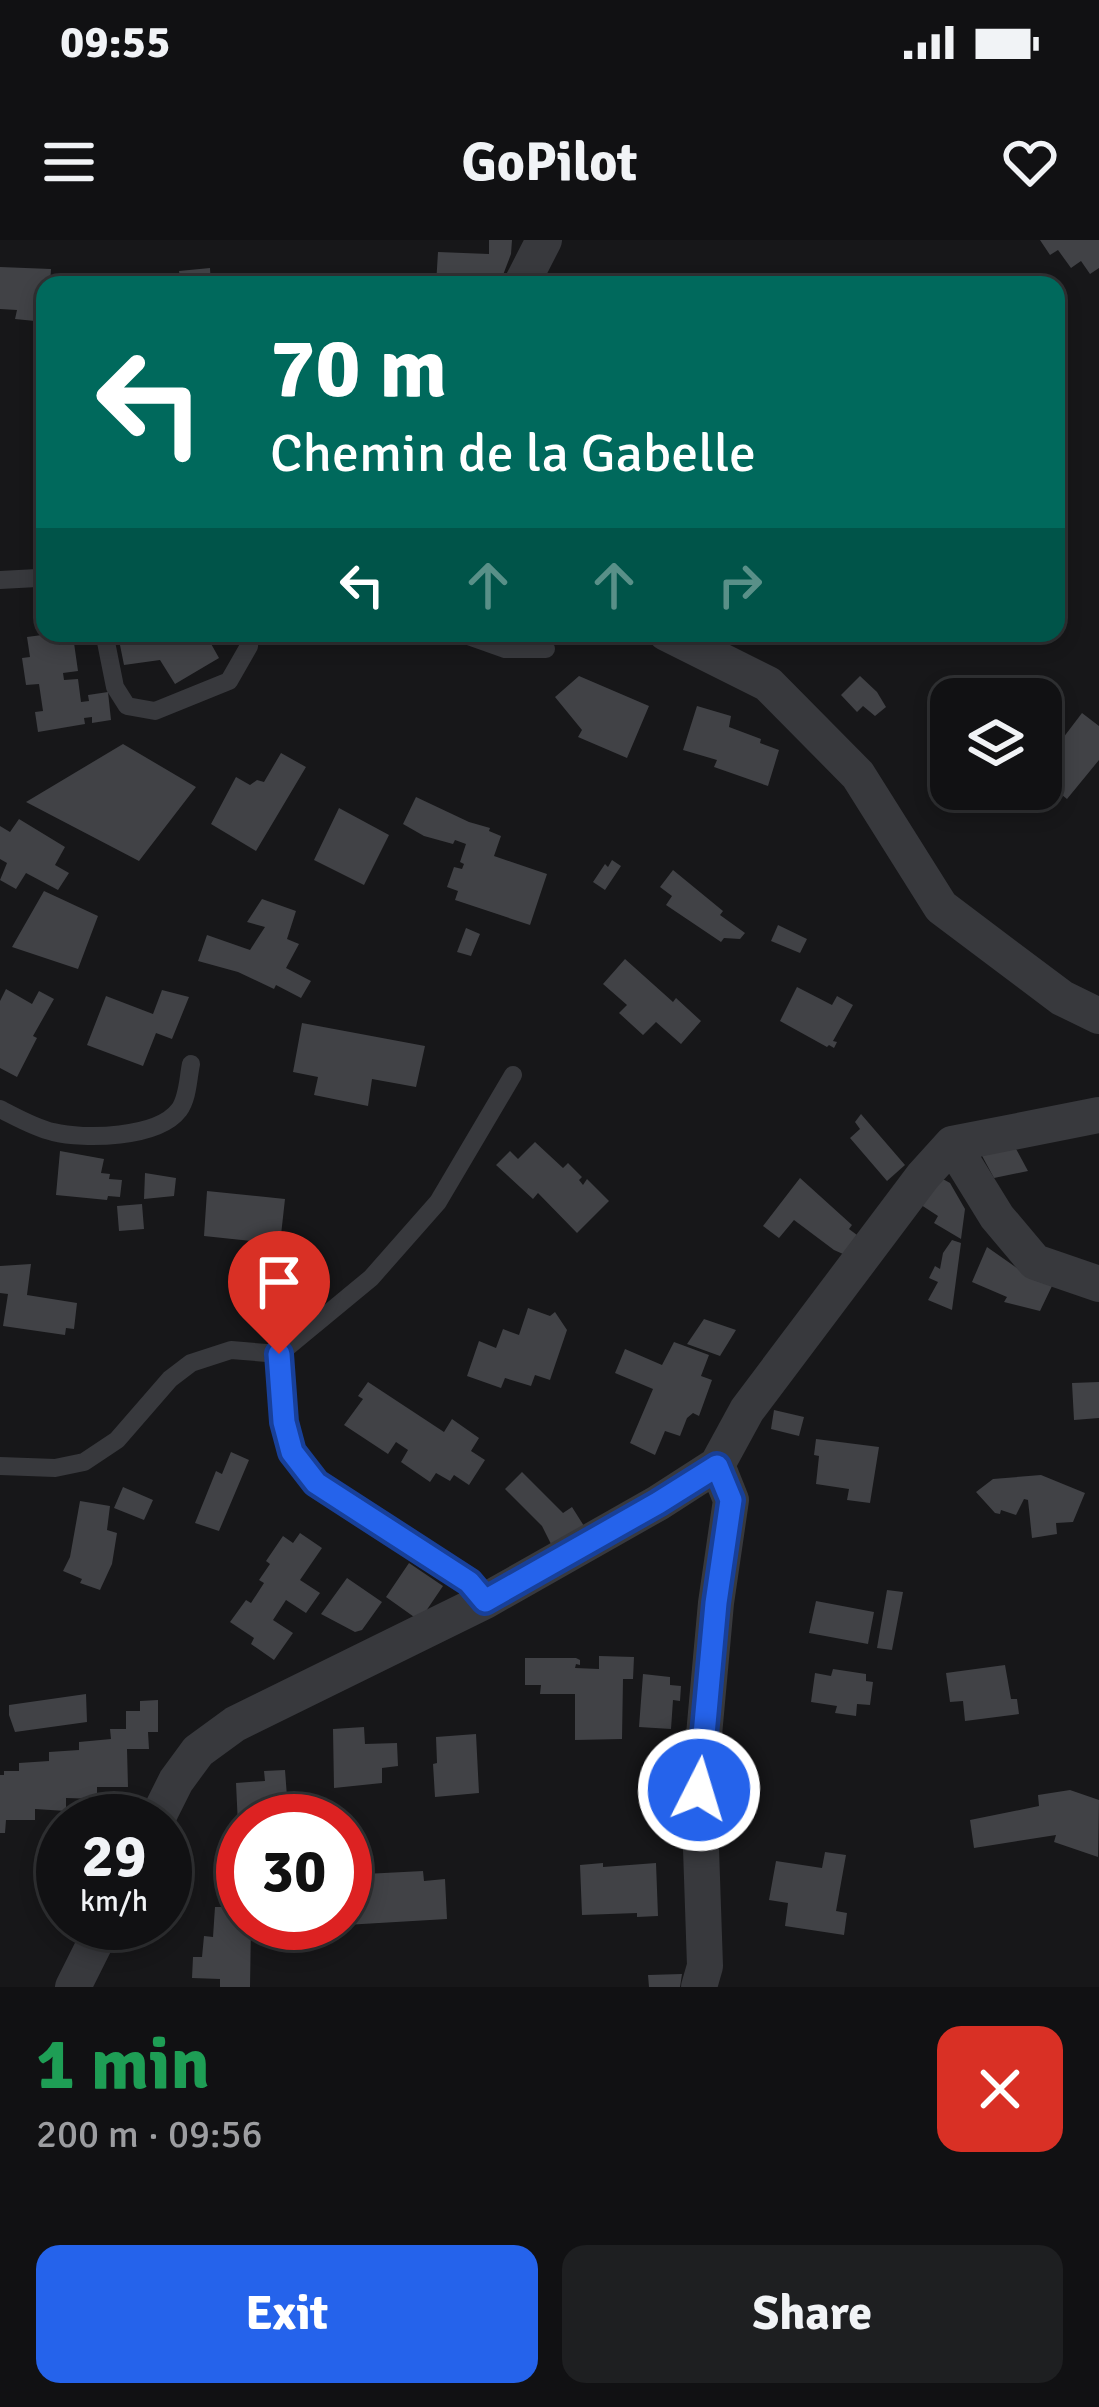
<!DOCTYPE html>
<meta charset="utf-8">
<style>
body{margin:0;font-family:Signika,sans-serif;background:#1e1f21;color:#f1f3f6;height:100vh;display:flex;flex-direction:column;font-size:45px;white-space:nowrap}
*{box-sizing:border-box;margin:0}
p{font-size:39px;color:#9c9da0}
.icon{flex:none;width:66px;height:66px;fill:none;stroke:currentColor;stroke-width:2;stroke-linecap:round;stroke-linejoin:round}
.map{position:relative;height:1747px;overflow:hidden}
.sheet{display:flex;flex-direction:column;background:#111113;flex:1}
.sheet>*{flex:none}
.guide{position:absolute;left:36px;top:36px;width:1029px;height:366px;border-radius:24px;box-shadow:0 6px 18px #0003,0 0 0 3px #303133;background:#00695c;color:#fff;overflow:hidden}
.tools{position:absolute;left:930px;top:438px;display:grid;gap:24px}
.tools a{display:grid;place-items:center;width:132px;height:132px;border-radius:24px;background:#111113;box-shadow:0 6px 18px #0003,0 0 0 3px #303133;font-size:60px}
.speed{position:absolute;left:36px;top:1554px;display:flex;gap:24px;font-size:60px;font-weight:700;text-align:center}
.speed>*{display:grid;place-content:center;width:156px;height:156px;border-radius:50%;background:#111113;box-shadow:0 6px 18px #0003,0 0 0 3px #303133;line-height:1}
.speed small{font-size:30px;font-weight:400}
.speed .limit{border:18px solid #d22;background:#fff;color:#111}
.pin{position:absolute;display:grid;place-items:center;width:102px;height:102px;color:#fff;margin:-123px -51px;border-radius:50% 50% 50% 0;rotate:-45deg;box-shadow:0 0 12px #0007}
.pin .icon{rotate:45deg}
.me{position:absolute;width:132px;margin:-66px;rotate:5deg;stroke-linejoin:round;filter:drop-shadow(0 0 9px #0008)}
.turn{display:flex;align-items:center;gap:42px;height:252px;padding:0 36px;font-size:54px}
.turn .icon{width:156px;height:156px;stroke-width:2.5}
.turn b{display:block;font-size:84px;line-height:102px}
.lanes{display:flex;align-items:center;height:114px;padding:0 36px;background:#0003;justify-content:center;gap:60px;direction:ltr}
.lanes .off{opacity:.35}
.round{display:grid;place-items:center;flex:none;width:126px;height:126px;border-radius:24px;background:#1e1f21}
.summary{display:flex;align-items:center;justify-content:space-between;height:204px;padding:0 36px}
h1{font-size:72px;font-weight:700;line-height:90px;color:#1e9e55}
.primary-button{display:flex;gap:24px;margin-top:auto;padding:24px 36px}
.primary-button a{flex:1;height:138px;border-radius:24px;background:#2563eb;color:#fff;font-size:48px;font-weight:700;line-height:138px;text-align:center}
.primary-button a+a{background:#1e1f21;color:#f1f3f6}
.status{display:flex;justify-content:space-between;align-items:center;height:84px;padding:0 60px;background:#111113;direction:ltr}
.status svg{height:33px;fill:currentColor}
header{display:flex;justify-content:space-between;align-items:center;height:156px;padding:0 36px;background:#111113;font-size:54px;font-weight:700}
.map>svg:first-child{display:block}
.building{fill:#414246}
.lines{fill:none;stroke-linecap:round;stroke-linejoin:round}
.service{stroke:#38393d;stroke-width:18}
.minor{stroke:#38393d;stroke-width:36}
.route-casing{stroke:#184099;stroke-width:30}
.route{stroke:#2563eb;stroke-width:21}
</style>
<div class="status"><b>09:55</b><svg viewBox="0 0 49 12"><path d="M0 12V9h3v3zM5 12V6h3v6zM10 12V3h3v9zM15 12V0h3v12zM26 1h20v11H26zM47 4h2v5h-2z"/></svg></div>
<header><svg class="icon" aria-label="menu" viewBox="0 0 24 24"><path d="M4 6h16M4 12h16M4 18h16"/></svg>GoPilot<svg class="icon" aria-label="heart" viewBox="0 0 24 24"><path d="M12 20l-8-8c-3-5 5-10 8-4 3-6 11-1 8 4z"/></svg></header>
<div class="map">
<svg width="1099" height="1747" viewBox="0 0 1099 1747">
<rect width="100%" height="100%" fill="#171719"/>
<path class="building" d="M489,0H512L511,14L503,35H487V45H436L438,12L489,14Z
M1040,0H1099V28L1090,34L1081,21L1071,28L1058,10L1050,15Z
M0,27L51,29L50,45H45V82L15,79L17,70L0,69Z
M210,28L211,45H181L179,31Z
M57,393L59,405L74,403L78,431L63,433L64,440L78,439L81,462L89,461L88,455L108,452L111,480L92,483V477L84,478L85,484L38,492L35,472L43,471L39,444L26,445L22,418L30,417L27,397Z
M153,393H205L219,418L175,444L160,420L124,425L119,400L154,397Z
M579,436L649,466L627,518L578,497L582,490L555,457Z
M860,436L877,452L886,467L875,476L863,466L857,472L841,455Z
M697,466L731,476L729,487L761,499L760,503L779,510L768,546L714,527L717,520L683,510Z
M1041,471L1051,481L1047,485L1063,498L1082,473L1099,486V520L1067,559L1041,538Z
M123,504L196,547L139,621L26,562Z
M281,513L306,527L256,611L211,584L236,537L250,545L257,540L264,542Z
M416,557L469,582L490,588L489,591L501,596L494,616L547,634L530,685L455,660L458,651L447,647L454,627L462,629L464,624L460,622L466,604L455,600L453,604L424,596L403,584Z
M339,568L389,595L364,645L314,620Z
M19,579L65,607L55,625L69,633L58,650L26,633L16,649L0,640L7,623L0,619V586L10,592Z
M612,620L621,626L605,650L593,642L605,624L608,627Z
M673,630L723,671L720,675L745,693L740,699L724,698L721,702L666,665L672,656L660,647Z
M44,651L98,676L78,729L12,707Z
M262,659L296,671L287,699L299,704L286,728L311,741L301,758L276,745L274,749L238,732L198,721L207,695L250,710L265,687L247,682Z
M778,685L807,699L800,713L771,701Z
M466,688L480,694L471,716L457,712Z
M625,719L673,762L676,758L701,781L681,804L656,782L643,795L619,773L627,765L603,744Z
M797,747L832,765L837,756L853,765L833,801L837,802L834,808L829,805L827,807L780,781Z
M6,749L32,764L39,751L54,759L33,796L37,798L17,837L0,828V761Z
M162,750L189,757L172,799L156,793L143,826L87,805L106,756L153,774Z
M302,783L425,806L416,847L372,839L368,866L314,855L318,837L293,832Z
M861,874L905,925L887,941L850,898L860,889L855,882Z
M535,902L563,928L568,923L582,937L579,940L583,945L587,939L609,961L577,993L538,953L533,959L496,925L510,911L518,919Z
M1015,907L1028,931L994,938L980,912Z
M60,911L104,919L101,933L110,934L109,939L122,940L120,957L108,956L107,960L56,955Z
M145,933L176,938L174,956L144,959Z
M800,938L852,985L849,989L857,995L843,1014L834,1010L794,980L779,998L763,986Z
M941,938L950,943L965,969L961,999L934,983L938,976L915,961Z
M207,951L285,959L280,1004L204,996Z
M142,964L144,989L119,991L117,966Z
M952,1000L961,1003L952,1070L928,1060L938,1042L929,1038L935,1026L940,1029L943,1013Z
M987,1007L1034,1040L1052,1046L1040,1071L1004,1062L1007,1057L972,1042Z
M31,1024L27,1055L77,1063L74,1089L66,1088L65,1095L3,1086L8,1054L0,1053V1026Z
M528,1068L550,1076L555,1072L567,1090L550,1140L535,1135L531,1146L505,1138L501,1148L467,1136L479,1101L496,1108L503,1089L519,1095Z
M704,1079L736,1090L720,1116L687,1104Z
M674,1102L709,1115L701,1136L712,1140L699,1176L693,1173L687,1178L680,1196L665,1191L655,1215L630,1203L653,1149L615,1133L625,1109L662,1125Z
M368,1142L444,1192L452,1179L479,1198L471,1211L485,1220L469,1245L454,1235L450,1241L436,1233L430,1242L401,1222L408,1210L396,1202L388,1214L344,1185L363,1159L358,1156Z
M1099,1142V1178L1074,1180L1072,1143Z
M774,1170L804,1177L799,1196L771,1189Z
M816,1199L879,1207L870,1263L847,1260L849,1249L816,1244L819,1216L814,1215Z
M231,1212L249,1220L219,1291L195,1283L216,1231L222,1234Z
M522,1232L563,1273L572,1267L584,1286L551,1304L542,1286L505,1249Z
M1041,1235L1085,1253L1073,1282L1056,1283L1057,1294L1032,1298L1028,1260L1024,1259L1016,1275L1001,1270L1000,1274L995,1273L976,1252L993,1239Z
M123,1247L153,1260L144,1280L114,1268Z
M80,1261L110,1266L107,1290L117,1293L112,1324L100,1350L80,1343L82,1339L63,1331L70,1317Z
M300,1293L322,1308L300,1340L320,1353L306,1373L286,1360L273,1380L293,1393L274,1420L251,1404L254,1398L230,1382L246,1360L251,1363L264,1343L259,1340L270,1324L266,1321L283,1296L293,1303Z
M409,1323L443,1346L424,1374L417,1379L386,1357Z
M347,1338L382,1362L362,1390L355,1392L321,1374Z
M887,1350L903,1352L892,1410L877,1408Z
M816,1361L874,1372L868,1404L809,1393Z
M599,1416L634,1417L633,1439H623L622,1499L575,1500V1454H540L541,1445H525V1418H576L580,1420V1425L576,1424L575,1428L599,1429Z
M1005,1425L1011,1459H1017L1019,1474L965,1481L963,1461L950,1462L946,1433Z
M833,1429L866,1434V1441L873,1442L870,1465L857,1464L856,1476L835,1473L837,1466L811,1462L815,1433L831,1436Z
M643,1434L670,1437V1445L681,1446L680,1461L673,1460L671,1489L639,1487Z
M86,1454L87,1482L15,1492L9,1475V1465Z
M158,1460V1492H148L149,1509H127L128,1547H97V1559L66,1558V1571L35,1569V1580H6L5,1593H0V1535H4V1531H19V1523L49,1521V1512L79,1510V1502L111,1499L110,1489H126V1471H140V1461Z
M364,1487L365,1504L397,1503L398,1526L382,1528V1543L334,1548L333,1489Z
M476,1494L479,1553L435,1557L433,1524L437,1523L436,1497Z
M285,1530L288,1570L269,1571V1581H243V1585H238L236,1543L265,1541L264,1531Z
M1070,1550L1099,1560L1098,1617L1054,1602L1056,1595L974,1608L970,1580L1039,1566L1038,1555Z
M825,1612L846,1615L836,1671L847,1673L844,1695L785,1686L788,1663L769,1660L776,1621L822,1628Z
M603,1623V1627L656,1623L658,1676L637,1677V1673L582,1675L580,1625Z
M423,1631L424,1641L445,1639L447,1679L345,1685V1635Z
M215,1667H243V1683H251L250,1747H220V1739L192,1738L193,1717H202L204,1696L213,1697Z
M682,1734L680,1747H649L648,1735Z"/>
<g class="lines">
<path class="service" d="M0,340L37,338L45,342
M102,393L106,402L115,447L127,466L155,471L229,441L249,406L250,393
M460,393L505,409H546
M0,869C16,877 35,888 53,892C84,900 158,898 179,870C188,858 188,838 191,824
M0,1226L55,1228L84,1222L117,1200L170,1139L191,1123L231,1110L279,1114
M485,1361L469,1342L317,1243L292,1212L285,1182L279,1114L371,1038L438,962L513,835"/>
<path class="minor" d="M521,45L544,0
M666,393L768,444L858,535L941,667L1062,758L1099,776
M952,904L997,977L1035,1022L1099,1044
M952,904L1099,875
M156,1581L176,1541L198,1511L235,1484L485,1361L658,1263L717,1225L747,1170L923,936L952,904
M73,1747L105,1683
M699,1747L705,1726L699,1550L716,1363L731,1260L717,1225"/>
</g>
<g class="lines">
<defs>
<path id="route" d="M279,1114L284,1182L292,1212L316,1243L469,1342L485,1361L658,1263L717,1226L731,1260L716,1363L699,1550"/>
</defs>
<use href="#route" class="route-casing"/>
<use href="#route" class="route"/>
</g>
</svg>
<div class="tools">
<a><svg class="icon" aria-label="layers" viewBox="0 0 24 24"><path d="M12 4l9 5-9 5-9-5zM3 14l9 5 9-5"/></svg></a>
</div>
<div class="speed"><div>29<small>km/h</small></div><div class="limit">30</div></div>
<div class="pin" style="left:279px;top:1114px;background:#d93025"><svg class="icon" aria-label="arrive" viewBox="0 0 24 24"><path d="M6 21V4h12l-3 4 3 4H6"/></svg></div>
<svg class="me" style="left:699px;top:1550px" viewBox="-20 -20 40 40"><circle r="17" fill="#2563eb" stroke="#fff" stroke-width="3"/><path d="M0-11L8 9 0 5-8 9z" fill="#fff"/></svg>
<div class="guide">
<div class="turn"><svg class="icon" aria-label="left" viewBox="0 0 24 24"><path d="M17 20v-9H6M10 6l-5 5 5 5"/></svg><div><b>70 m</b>Chemin de la Gabelle</div></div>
<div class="lanes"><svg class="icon" aria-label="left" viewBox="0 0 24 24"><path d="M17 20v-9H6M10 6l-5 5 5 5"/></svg><svg class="icon off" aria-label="ahead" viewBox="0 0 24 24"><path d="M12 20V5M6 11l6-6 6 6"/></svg><svg class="icon off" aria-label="ahead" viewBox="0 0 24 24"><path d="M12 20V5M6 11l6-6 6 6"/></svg><svg class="icon off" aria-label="right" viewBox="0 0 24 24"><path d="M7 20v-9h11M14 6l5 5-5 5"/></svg></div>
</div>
</div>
<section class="sheet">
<div class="summary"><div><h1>1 min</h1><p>200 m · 09:56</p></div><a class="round" style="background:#d93025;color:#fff"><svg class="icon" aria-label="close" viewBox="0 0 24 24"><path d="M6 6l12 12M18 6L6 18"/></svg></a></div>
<div class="primary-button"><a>Exit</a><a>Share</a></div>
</section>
